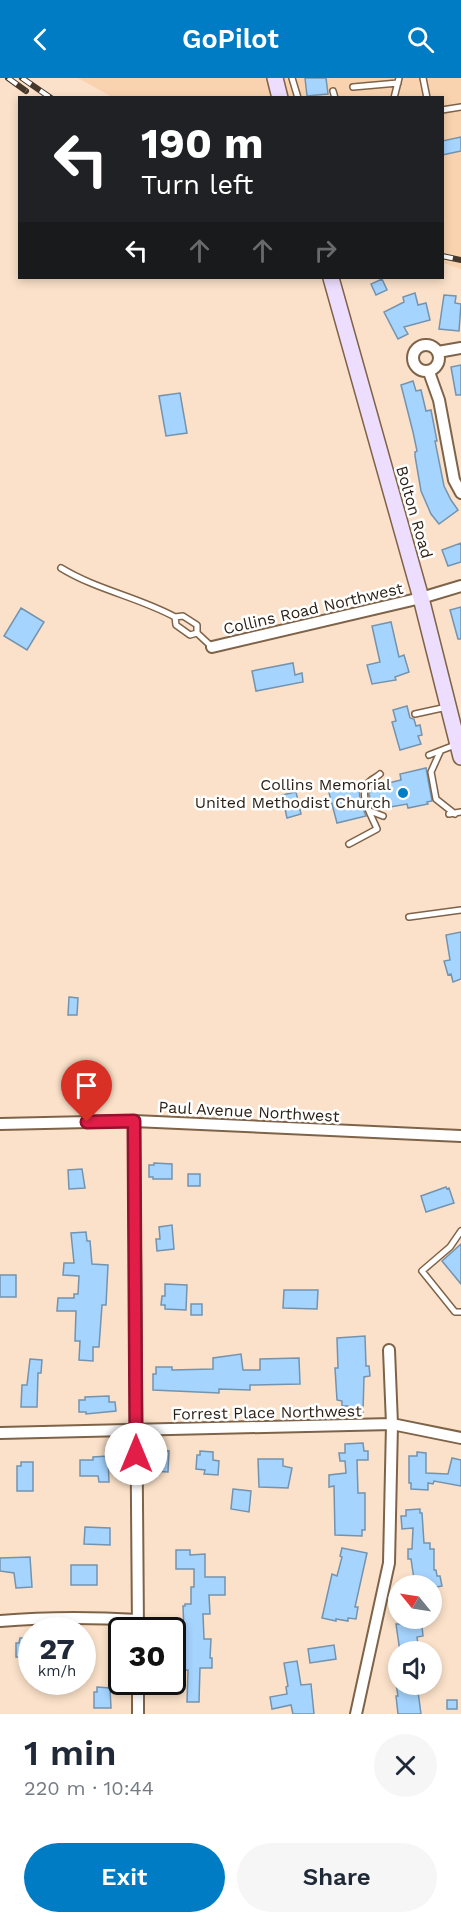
<!DOCTYPE html>
<meta charset="utf-8">
<style>
body{margin:0;font-family:"Work Sans",sans-serif;background:#f6f6f7;color:#1f2937;height:100vh;display:flex;flex-direction:column;font-size:22px;white-space:nowrap}
*{box-sizing:border-box;margin:0}
p{font-size:20px;color:#747a83}
.icon{flex:none;width:33px;height:33px;fill:none;stroke:currentColor;stroke-width:2;stroke-linecap:round;stroke-linejoin:round}
.map{position:relative;height:1636px;overflow:hidden}
.drawer{display:flex;flex-direction:column;background:#fff;flex:1}
.drawer>*{flex:none}
.banner{position:absolute;left:18px;top:18px;width:426px;height:183px;border-radius:0px;box-shadow:0 3px 9px #0003;background:#202124;color:#fff;overflow:hidden}
.needle{width:39px;rotate:300deg}
.controls{position:absolute;left:388px;top:1497px;display:grid;gap:12px}
.controls a{display:grid;place-items:center;width:54px;height:54px;border-radius:50%;background:#fff;box-shadow:0 3px 9px #0003;font-size:30px}
.speed{position:absolute;left:18px;top:1539px;display:flex;gap:12px;font-size:30px;font-weight:700;text-align:center}
.speed>*{display:grid;place-content:center;width:78px;height:78px;border-radius:50%;background:#fff;box-shadow:0 3px 9px #0003;line-height:1}
.speed small{font-size:15px;font-weight:400}
.speed .limit{border:3px solid #111;border-radius:9px;background:#fff;color:#111}
.pin{position:absolute;display:grid;place-items:center;width:51px;height:51px;color:#fff;margin:-62px -26px;border-radius:50% 50% 50% 0;rotate:-45deg;box-shadow:0 0 6px #0007}
.pin .icon{rotate:45deg}
.me{position:absolute;width:66px;margin:-33px;rotate:0deg;stroke-linejoin:round;filter:drop-shadow(0 0 4px #0008)}
.turn{display:flex;align-items:center;gap:21px;height:126px;padding:0 24px;font-size:27px}
.turn .icon{width:78px;height:78px;stroke-width:2.5}
.turn b{display:block;font-size:42px;line-height:51px}
.lanes{display:flex;align-items:center;height:57px;padding:0 24px;background:#0003;justify-content:center;gap:30px;direction:ltr}
.lanes .off{opacity:.35}
.round{display:grid;place-items:center;flex:none;width:63px;height:63px;border-radius:32px;background:#f6f6f7}
.headline{display:flex;align-items:center;justify-content:space-between;height:102px;padding:0 24px}
h1{font-size:36px;font-weight:600;line-height:45px}
.button{display:flex;gap:12px;margin-top:auto;padding:12px 24px}
.button a{flex:1;height:69px;border-radius:36px;background:#007cc5;color:#fff;font-size:24px;font-weight:600;line-height:69px;text-align:center}
.button a+a{background:#f6f6f7;color:#1f2937}
header{display:flex;justify-content:space-between;align-items:center;height:78px;padding:0 24px;background:#007cc5;color:#fff;font-size:27px;font-weight:600}
.map>svg:first-child{display:block}
.built{fill:#f9d3af}
.building{fill:#a5d4fe;stroke:#7493ae;stroke-width:1.5}
.lines{fill:none;stroke-linecap:round;stroke-linejoin:round}
.lane-casing{stroke:#7f6348;stroke-width:8}
.street-casing{stroke:#7f6348;stroke-width:14}
.secondary-casing{stroke:#7f6348;stroke-width:18}
.lane{stroke:#fff;stroke-width:5}
.street{stroke:#fff;stroke-width:10}
.secondary{stroke:#edddfe;stroke-width:15}
.rail-casing{stroke:#46392c;stroke-width:6}
.rail{stroke:#fff;stroke-width:4;stroke-dasharray:11;stroke-linecap:butt}
.route-casing{stroke:#92132f;stroke-width:15}
.route{stroke:#e11d48;stroke-width:10}
.poi-dot{fill:#007cc5;stroke:#fff;stroke-width:2}
.labels{text-anchor:middle;stroke-width:5;stroke-linejoin:round;paint-order:stroke}
.street-label{font-size:16px;fill:#291e13;stroke:#fff}
.poi-label{font-size:16px;fill:#291e13;stroke:#fff;text-anchor:end}
</style>
<header><svg class="icon" aria-label="back" viewBox="0 0 24 24"><path d="M15 5l-7 7 7 7"/></svg>GoPilot<svg class="icon" aria-label="search" viewBox="0 0 24 24"><circle cx="10" cy="10" r="6"/><path d="M15 15l6 6"/></svg></header>
<div class="map">
<svg width="461" height="1636" viewBox="0 0 461 1636">
<rect width="100%" height="100%" fill="#fbe1c9"/>
<path class="built" d="M78,0H461V191L443,185L442,20L112,19Z"/>
<path class="building" d="M305,0H326L328,16L307,18Z
M461,59V73L442,77V63Z
M382,201L387,212L376,217L371,206Z
M415,215L418,227L426,225L430,242L404,249L408,256L398,261L384,234L404,224L403,219Z
M444,217L456,218L455,225L461,226L459,253L439,251Z
M461,287V317H456L451,289Z
M413,303L416,313L421,312L426,333L431,332L437,363H435L444,408L451,422L458,432L439,446L431,436L421,413L415,378V374L417,373L413,354L401,307Z
M180,315L187,355L166,358L159,318Z
M461,465V484L448,488L442,472Z
M461,529V561H458L450,532Z
M21,530L44,544L27,572L4,558Z
M391,544L399,579L404,577L409,594L395,599L396,602L372,606L367,587L380,584L372,548Z
M293,585L295,597L302,595L303,604L256,613L252,593Z
M407,628L410,640L414,641L416,648L420,647L422,657L418,658L421,666L400,672L392,644L396,643L393,632Z
M426,690L432,723L427,724L428,726L408,730L407,726L379,731L372,729L369,716L372,709L401,702L400,696Z
M342,703L344,710L359,707L360,723L366,738L337,745L327,707Z
M296,714L301,736L287,740L282,717Z
M461,854V901L453,904L451,896L448,897L444,883L450,882L446,857Z
M69,919L78,920L77,937H68Z
M154,1085L172,1086V1101H153V1099H149V1087H154Z
M82,1091L85,1110L69,1111L68,1092Z
M188,1096H200V1108H188Z
M446,1109L447,1111L449,1110L454,1125L426,1134L421,1118Z
M172,1147L174,1171L157,1173L156,1161H160L159,1149Z
M86,1154L87,1163H90L92,1186L108,1187L106,1227H102L99,1269H93V1283L79,1282L80,1263H75L76,1233H57L58,1220H74V1216H78L79,1198L63,1197L64,1185H74L71,1155Z
M461,1166V1206L442,1183Z
M0,1197H16V1219H0Z
M165,1206L187,1207L186,1232L165,1231V1227H161L162,1218H165Z
M284,1212H318L317,1231L283,1230Z
M191,1226H202V1237H191Z
M365,1258L366,1288H369L370,1298L364,1299L363,1334H348V1328H342V1323L337,1322L335,1290H338L337,1260Z
M241,1276L243,1292H260V1281L299,1280L300,1306L250,1307V1312L219,1311V1315L153,1312V1296H156V1289H172V1292L213,1291V1280Z
M30,1281L42,1282L41,1295H38L37,1329H21L22,1307H27Z
M109,1318V1324H115L116,1333L86,1336V1334H79V1322H85V1319Z
M363,1365L364,1373H368V1382H357L358,1415H365V1452H362V1458L335,1457L334,1408L329,1409V1397L346,1395L345,1383H340L339,1375H345V1366Z
M153,1372L169,1373L168,1394L152,1393Z
M200,1373L213,1374V1382L219,1383L218,1397L204,1396L205,1392L196,1391L197,1377H200Z
M417,1374L426,1375V1395L448,1396L452,1380L461,1382V1408L434,1403L433,1406L428,1405V1412L411,1411V1405H409V1378H417Z
M108,1378L109,1404H99L98,1398H80V1382H93V1379Z
M258,1381H283V1388L292,1390L288,1410L259,1409Z
M21,1384H33V1413H17V1388H21Z
M233,1411L251,1413L249,1434L231,1431Z
M420,1431V1435H422L424,1465H430V1471H434V1492H436L437,1498H440L442,1508L432,1510V1508H415L411,1481H408V1471H412L413,1450L402,1451L401,1438H406V1432Z
M85,1449L110,1450V1467L84,1466Z
M342,1470L367,1475L355,1529H358L356,1541L348,1540V1543L336,1541V1543L322,1540L332,1496L337,1498L342,1479L340,1478Z
M176,1472H190V1477L205,1476V1499H225V1517H209L210,1536H203L204,1561H211L210,1580H212V1590H200L199,1624H187L188,1592L173,1593L172,1554H184L183,1528H185V1526H191V1509H194V1491H176Z
M30,1479L32,1509L16,1510L14,1495L0,1493V1480Z
M71,1487H97V1507H71Z
M421,1540L423,1558L417,1559L419,1574H400L396,1546H400L399,1542Z
M20,1560H30L32,1579H16V1565H19Z
M334,1567L336,1581L310,1585L308,1571Z
M297,1583L301,1607L311,1606L314,1636H293L291,1627L272,1631L270,1619L287,1616L286,1609L288,1608L284,1585Z
M396,1606H417L421,1636H398L396,1618H398Z
M97,1609L110,1610L111,1630H94V1614H97Z
M447,1622H457V1631H447Z"/>
<g class="lines">
<defs>
<path id="lane" d="M292,0L298,20
M423,0L427,20
M353,9L398,5
M333,13L335,20
M394,20L399,0
M442,32L461,29
M61,490C97,512 138,519 175,539
M197,555L190,557L176,547L175,539L183,538L197,547V555L212,569
M415,636L447,629
M440,674L431,694L436,721L455,736
M429,677L455,667
M370,733L383,738
M449,736L461,734
M349,766L377,751C372,738 358,718 368,705C370,702 377,699 380,696
M409,839L461,832
M461,1153L450,1169L422,1193L455,1234H461"/>
<path id="street" d="M413 280a13 13 0 1 1 26 0a13 13 0 1 1-26 0Z
M438,274L461,270
M429,294L439,322L454,402L461,415
M212,569L421,520L461,508
M134,1043L138,1552
M0,1046L134,1043L461,1058
M0,1355L392,1346L461,1360
M0,1543C46,1539 91,1539 138,1542
M138,1604V1636
M356,1636L389,1485L392,1346L389,1272"/>
<path id="secondary" d="M275,0L280,20
M331,200L421,520L461,679"/>
</defs>
<use href="#lane" class="lane-casing"/>
<use href="#street" class="street-casing"/>
<use href="#secondary" class="secondary-casing"/>
<use href="#lane" class="lane"/>
<use href="#street" class="street"/>
<use href="#secondary" class="secondary"/>
<defs>
<path id="rail" d="M8,0L26,13
M22,0L51,20
M442,178L461,182"/>
</defs>
<use href="#rail" class="rail-casing"/>
<use href="#rail" class="rail"/>
</g>
<g class="lines">
<defs>
<path id="route" d="M87,1044L134,1043L136,1376"/>
</defs>
<use href="#route" class="route-casing"/>
<use href="#route" class="route"/>
</g>
<circle class="poi-dot" cx="403" cy="715" r="6"/>
<g class="labels">
<g class="street-label">
<text transform="translate(415 434) rotate(74)" y="6">Bolton Road</text>
<text transform="translate(313 530) rotate(-13)" y="6">Collins Road Northwest</text>
<text transform="translate(249 1033) rotate(3)" y="6">Paul Avenue Northwest</text>
<text transform="translate(267 1334) rotate(-1)" y="6">Forrest Place Northwest</text>
</g>
<g class="poi-label">
<text x="391" y="712">Collins Memorial<tspan x="391" dy="18">United Methodist Church</tspan></text>
</g>
</g>
</svg>
<div class="controls">
<a><svg class="needle" viewBox="-14 -14 28 28"><path d="M0-13l5 13h-10z" fill="#e53935"/><path d="M0 13l5-13h-10z" fill="#747a83"/></svg></a>
<a><svg class="icon" aria-label="sound" viewBox="0 0 24 24"><path d="M4 9h4l5-4v14l-5-4H4zM17 9q2 3 0 6"/></svg></a>
</div>
<div class="speed"><div>27<small>km/h</small></div><div class="limit">30</div></div>
<div class="pin" style="left:87px;top:1044px;background:#d93025"><svg class="icon" aria-label="arrive" viewBox="0 0 24 24"><path d="M6 21V4h12l-3 4 3 4H6"/></svg></div>
<svg class="me" style="left:136px;top:1376px" viewBox="-20 -20 40 40"><circle r="19" fill="#fff"/><path d="M0-13L10 11 0 6-10 11z" fill="#e11d48"/></svg>
<div class="banner">
<div class="turn"><svg class="icon" aria-label="left" viewBox="0 0 24 24"><path d="M17 20v-9H6M10 6l-5 5 5 5"/></svg><div><b>190 m</b>Turn left</div></div>
<div class="lanes"><svg class="icon" aria-label="left" viewBox="0 0 24 24"><path d="M17 20v-9H6M10 6l-5 5 5 5"/></svg><svg class="icon off" aria-label="ahead" viewBox="0 0 24 24"><path d="M12 20V5M6 11l6-6 6 6"/></svg><svg class="icon off" aria-label="ahead" viewBox="0 0 24 24"><path d="M12 20V5M6 11l6-6 6 6"/></svg><svg class="icon off" aria-label="right" viewBox="0 0 24 24"><path d="M7 20v-9h11M14 6l5 5-5 5"/></svg></div>
</div>
</div>
<section class="drawer">
<div class="headline"><div><h1>1 min</h1><p>220 m · 10:44</p></div><a class="round"><svg class="icon" aria-label="close" viewBox="0 0 24 24"><path d="M6 6l12 12M18 6L6 18"/></svg></a></div>
<div class="button"><a>Exit</a><a>Share</a></div>
</section>
